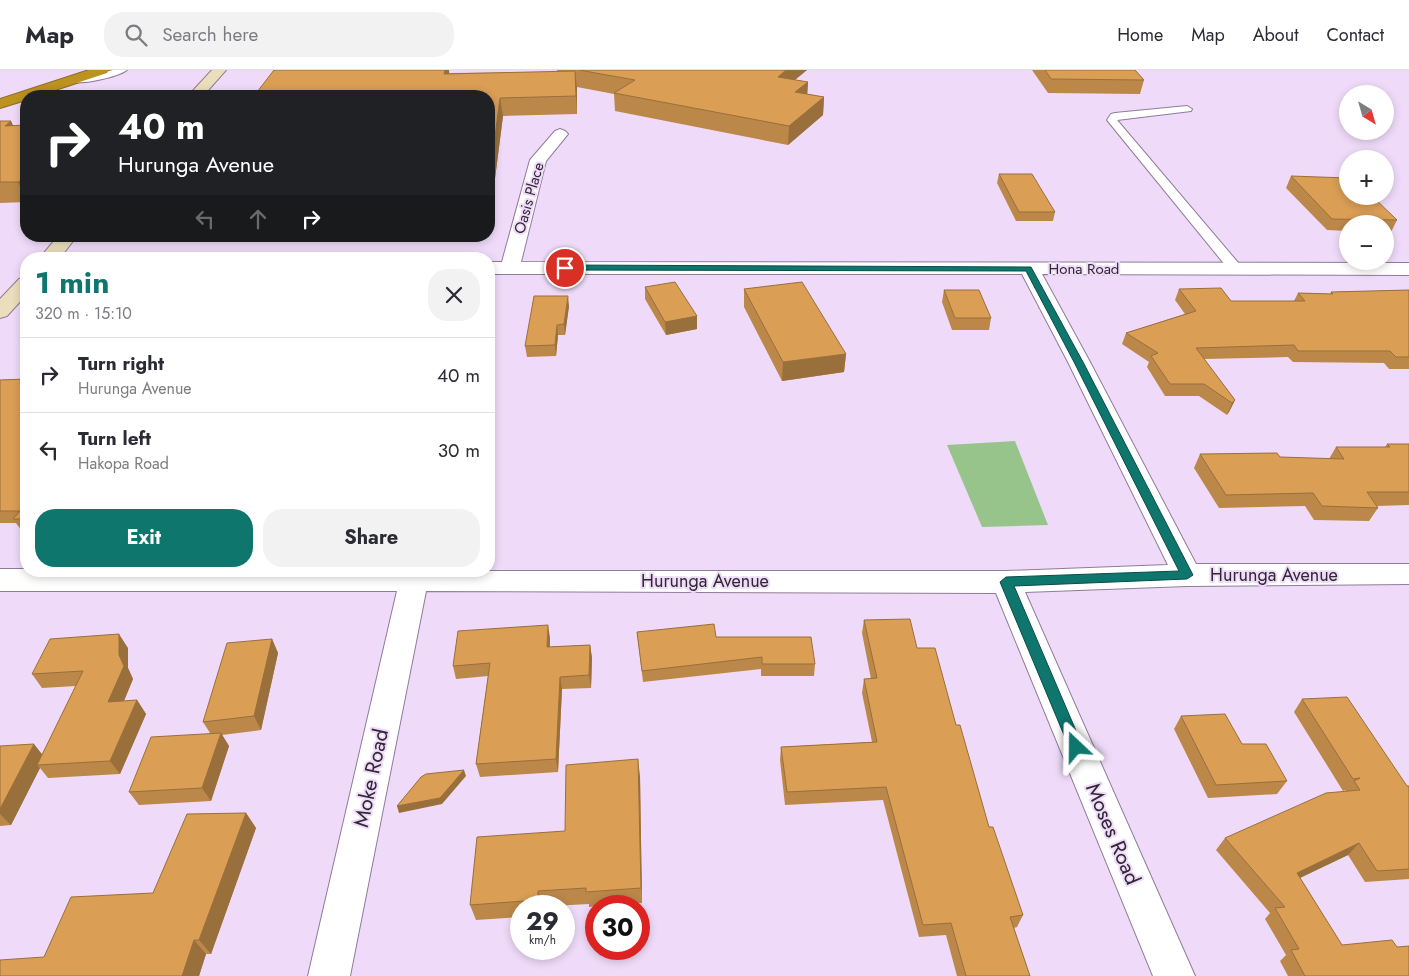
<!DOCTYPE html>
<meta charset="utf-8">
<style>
body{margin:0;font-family:Jost,sans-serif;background:#f2f2f3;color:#2b2b33;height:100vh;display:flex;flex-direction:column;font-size:19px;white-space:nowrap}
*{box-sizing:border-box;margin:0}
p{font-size:16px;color:#7c7c81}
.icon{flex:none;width:28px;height:28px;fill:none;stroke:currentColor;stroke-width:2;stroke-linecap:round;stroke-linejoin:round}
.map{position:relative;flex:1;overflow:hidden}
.drawer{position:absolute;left:20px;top:182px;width:475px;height:325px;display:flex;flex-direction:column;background:#fff;border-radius:20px;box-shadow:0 2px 8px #0003}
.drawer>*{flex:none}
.top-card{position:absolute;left:20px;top:20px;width:475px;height:152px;border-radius:20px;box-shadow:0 2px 8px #0003;background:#202124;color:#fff;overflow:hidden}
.needle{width:32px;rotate:143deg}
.controls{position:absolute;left:1339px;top:15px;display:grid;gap:10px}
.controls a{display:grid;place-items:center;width:55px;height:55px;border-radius:50%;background:#fff;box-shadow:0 2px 8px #0003;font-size:25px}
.speed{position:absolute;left:510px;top:825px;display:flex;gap:10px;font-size:25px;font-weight:700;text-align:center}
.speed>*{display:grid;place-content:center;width:65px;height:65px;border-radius:50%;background:#fff;box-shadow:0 2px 8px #0003;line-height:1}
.speed small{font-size:12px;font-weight:400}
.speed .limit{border:8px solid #d22;background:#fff;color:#111}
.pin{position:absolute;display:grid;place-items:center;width:42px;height:42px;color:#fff;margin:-21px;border:2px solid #fff;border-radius:50%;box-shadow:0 1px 5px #0007}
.me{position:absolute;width:55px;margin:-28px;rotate:337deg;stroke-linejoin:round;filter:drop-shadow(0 0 4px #0008)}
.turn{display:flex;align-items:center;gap:18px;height:105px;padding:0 15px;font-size:22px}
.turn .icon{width:65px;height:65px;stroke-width:2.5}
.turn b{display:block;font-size:35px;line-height:42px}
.lanes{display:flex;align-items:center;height:48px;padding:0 15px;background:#0003;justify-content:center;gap:25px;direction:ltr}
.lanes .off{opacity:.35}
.round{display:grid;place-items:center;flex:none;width:52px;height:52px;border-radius:20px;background:#f2f2f3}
.headline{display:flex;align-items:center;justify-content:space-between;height:85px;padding:0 15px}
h1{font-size:30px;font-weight:700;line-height:38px;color:#0f766e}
.button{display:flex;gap:10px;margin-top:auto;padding:10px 15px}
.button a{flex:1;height:58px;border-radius:20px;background:#0f766e;color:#fff;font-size:20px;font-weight:700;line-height:58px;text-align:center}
.button a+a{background:#f2f2f3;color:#2b2b33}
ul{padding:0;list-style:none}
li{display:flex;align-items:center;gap:15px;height:75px;padding:0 15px;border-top:1px solid #e1e1e2}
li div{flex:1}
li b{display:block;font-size:19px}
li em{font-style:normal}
header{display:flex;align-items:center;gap:30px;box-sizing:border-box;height:70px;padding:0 25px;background:#fff;border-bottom:1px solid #e1e1e2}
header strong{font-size:24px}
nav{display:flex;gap:28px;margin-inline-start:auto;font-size:18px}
.search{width:350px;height:45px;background:#f2f2f3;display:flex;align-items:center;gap:12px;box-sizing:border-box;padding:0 18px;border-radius:20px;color:#7c7c81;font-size:19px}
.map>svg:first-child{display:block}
.green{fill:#97c48b}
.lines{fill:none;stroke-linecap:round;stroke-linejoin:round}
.lane-casing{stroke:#8f7c97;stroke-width:2}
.street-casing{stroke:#8f7c97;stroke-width:2}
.secondary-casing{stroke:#8f7c97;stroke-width:2}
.highway-casing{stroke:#8b6d27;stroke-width:2}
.lane{fill:#fff;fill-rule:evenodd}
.street{fill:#fff;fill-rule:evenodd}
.secondary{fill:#ebdebc;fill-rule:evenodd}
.highway{fill:#bc9220;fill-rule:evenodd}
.wall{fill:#bb8849}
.shaded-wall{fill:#996f3c}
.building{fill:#da9e55;stroke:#996f3c}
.route{fill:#0f766e;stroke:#0a4d48}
.labels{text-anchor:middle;stroke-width:4;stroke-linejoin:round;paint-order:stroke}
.far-street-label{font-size:15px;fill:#302833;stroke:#efdbf9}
.street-label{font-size:18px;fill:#302833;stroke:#efdbf9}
.near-street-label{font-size:21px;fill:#302833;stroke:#efdbf9}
</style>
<header>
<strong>Map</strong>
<div class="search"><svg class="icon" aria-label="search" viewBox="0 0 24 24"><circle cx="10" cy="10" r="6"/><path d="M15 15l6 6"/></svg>Search here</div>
<nav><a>Home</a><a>Map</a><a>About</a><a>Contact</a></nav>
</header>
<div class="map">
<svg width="1409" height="906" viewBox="0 0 1409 906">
<rect width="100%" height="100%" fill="#efdbf9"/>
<path class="green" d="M1015,371L1048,455L982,457L947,375Z"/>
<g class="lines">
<defs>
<path id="lane" d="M113,0H127C118,7 76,17 67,10C76,3 100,4 113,0Z
M1187,36L1192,39L1191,41L1117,50L1240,195L1242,198L1240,201H1230L1107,50L1111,44L1115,43Z"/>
<path id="street" d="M560,59L565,61L568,64L546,91L521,192L1409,193V205L1042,204L1090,292L1196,494H1409V514L1187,516L1025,522L1195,906H1153L996,523L426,521L350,906H308L397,521H0V499H26V501H1006L1168,495L1068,292L1022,204H489V192H502L530,90L555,61Z"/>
<path id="secondary" d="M212,0H226L203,26H188Z
M58,166H77L59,189H39Z
M26,207V225L7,246L0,248V229L19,209Z"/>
<path id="highway" d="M89,0H109L107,3L37,26H26V30L0,38V29Z"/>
</defs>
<use href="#lane" class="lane-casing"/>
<use href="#street" class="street-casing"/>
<use href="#secondary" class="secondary-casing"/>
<use href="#highway" class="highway-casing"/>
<use href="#lane" class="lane"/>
<use href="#street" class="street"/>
<use href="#secondary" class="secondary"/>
<use href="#highway" class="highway"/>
</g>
<path class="wall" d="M557,0H807L795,10L808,12L807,24L824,27L823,45L788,75L615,41L614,24L577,17V44L503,46L493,124L489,125V26L449,3L557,2Z
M1032,0H1135L1144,10L1140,24L1048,23Z
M0,51H11L13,56L26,55V132L0,133Z
M999,104L1055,142L1053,151H1016L997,113Z
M1291,106L1397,150L1391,162H1385V154H1348V161L1327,160L1286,118Z
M645,217L697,246V259L666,265L645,229Z
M744,219L846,284L844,302L782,311L744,237Z
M1179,219L1231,231H1294L1298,223L1330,224L1331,222L1409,220V299H1389L1384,293L1293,292L1288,287L1204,289L1235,330L1229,342L1227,345L1199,326H1165L1147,297L1149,292L1122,274L1126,263L1185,244L1175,230Z
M944,220L991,248L989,260H952L942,232Z
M569,236L565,265H558L556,286L527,287L525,276Z
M26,309V461H22L16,453H0V310Z
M1387,374H1409V435L1377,436L1378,438L1369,451L1314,450L1305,436L1219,438L1194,398L1200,384L1329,389L1336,377H1385Z
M864,550L917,578L956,655L989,757L1023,845L1017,857L1014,858L1030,906H957L946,865L919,867L883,730L785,735L780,690L781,677L872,672L862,623L864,609H871L862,563Z
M637,562L716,567L815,594L814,606H761V599L643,612Z
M550,568V577L590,575L592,588L591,618L562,619L558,702L480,707L476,694L488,606L456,609L453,596Z
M272,569L278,583L261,660L222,665L229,676L211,731L139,735L129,722L210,663L203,652Z
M128,578V598L133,609L124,631L137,630L146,644L120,704L48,708L40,698L11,755L0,756V676L42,685L76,616L42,618L32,604Z
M1302,629L1407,716H1409V809L1365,812L1348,785L1300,808L1342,875L1397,877L1409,906H1288L1280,891L1286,885L1265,849L1270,843L1216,780L1225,768L1345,722L1346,720L1343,721L1294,642Z
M1181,646L1242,674L1287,711L1277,724L1208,728L1174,659Z
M640,706L642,833L589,837V834L552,836H521V847L476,850L470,835L565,761Z
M246,743L256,758L211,884H206L199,906H0L44,887L153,823Z"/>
<path class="shaded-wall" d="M445,0H449L450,10L444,4Z
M786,0H807L777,24L778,7Z
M575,1L577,18V44L576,26Z
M808,12L807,30L795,22Z
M824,27L823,45L788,75L789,56Z
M500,28L503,46L493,124L490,105Z
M11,51L20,70L5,56Z
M26,106V129L18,112Z
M568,226L569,236L565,265L564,254Z
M697,246V259L666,265L665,252Z
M557,255L558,265L556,286L555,275Z
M846,284L844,302L782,311L783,292Z
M1235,330L1229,342L1227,345L1232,333Z
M548,555L550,568L549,590L547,577Z
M119,564L128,578V598L133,609L118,645L108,632Z
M272,569L278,583L261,660L254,646Z
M590,575L592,588L591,618L589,605Z
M560,607L562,619L558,702L556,689Z
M137,630L146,644L120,704L110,691Z
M221,663L229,676L211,731L202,718Z
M34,674L45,688L37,695L40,698L11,755L0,744V739Z
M638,689L640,706L642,833L641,818Z
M464,700L466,706L442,734L399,743L397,736Z
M246,743L256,758L211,884L199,870Z
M1359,773L1348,785L1287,814L1297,803Z
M538,821L542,836H540L538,830Z
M194,870L206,884L199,906H182Z"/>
<path class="building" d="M274,0H445L444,4L575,1L576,26L500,28L490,105H489V26H254Z
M579,0H786L778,7L808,12L795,22L824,27L789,56L614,23L635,10Z
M1045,0H1135L1144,10L1051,9Z
M0,51H11L5,56L26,55V106L24,109L18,112H0Z
M999,104H1032L1055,142H1019Z
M1291,106L1348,108V126H1372L1397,150L1332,149Z
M675,212L697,246L665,252L645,217Z
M802,212L846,284L783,292L744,219Z
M1221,218L1231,231H1305L1298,223L1333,224L1331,222L1409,220V287H1396L1390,281H1298L1294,275L1196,278L1235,330L1232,333L1204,314H1170L1151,286L1158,283L1126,263L1196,241L1179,219Z
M944,220H979L991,248H955Z
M534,226H568L564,254L557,255L555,275L525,276Z
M26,309V449H13L20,441H0V310Z
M1387,374H1409V422H1367L1378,438L1322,436L1313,423L1226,425L1200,384L1277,383L1280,387L1344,389L1336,377H1390Z
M910,549L917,578H935L956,655H960L989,757H993L1023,845L1010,847L1030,906H966L951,853L923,855L886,717L787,722L781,677L877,672L864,609L877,608L864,550Z
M714,554L716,567H811L815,594H762V587L642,601L637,562Z
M548,555L547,577L590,575L589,605L560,607L556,689L476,694L490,593L453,596L458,561Z
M119,564V585L124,596L108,632L137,630L110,691L37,695L83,601L32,604L50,569Z
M272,569L254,646L203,652L227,573Z
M1347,627L1407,716H1409V799L1377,801L1359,773L1297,803L1342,875L1392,870L1397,877L1409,876V906H1305L1291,880L1299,879L1275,838L1285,837L1225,768L1326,723L1360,720L1354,711L1360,708L1353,709L1302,629Z
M1225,644L1242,674H1266L1287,711L1216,715L1181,646Z
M221,663L202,718L129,722L151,667Z
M34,674L0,739V676Z
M638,689L641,818L586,822V818L538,821V830L470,835L477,767L565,761L566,695Z
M464,700L440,728L397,736L421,707L426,704Z
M246,743L199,870H194L182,906H0V890L44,887L71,827L153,823L187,744Z"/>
<path class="route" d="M565,195L1031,197L1083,292L1193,505L1187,509L1014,516L1083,677L1081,681L1076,683L1071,681L1069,677L1000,512L1006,507L1179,501L1074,292L1026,201L562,200V196Z"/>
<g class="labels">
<g class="far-street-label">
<text transform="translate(529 128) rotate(-74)" y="5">Oasis Place</text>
<text x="1084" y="204">Hona Road</text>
</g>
<g class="street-label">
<text x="1274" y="511">Hurunga Avenue</text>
<text x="705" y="517">Hurunga Avenue</text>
</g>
<g class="near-street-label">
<text transform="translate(371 708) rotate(-78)" y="7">Moke Road</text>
<text transform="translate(1113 764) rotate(67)" y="7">Moses Road</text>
</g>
</g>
</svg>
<div class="controls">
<a><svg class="needle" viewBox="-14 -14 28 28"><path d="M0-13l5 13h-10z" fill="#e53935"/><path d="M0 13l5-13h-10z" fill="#7c7c81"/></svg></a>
<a>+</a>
<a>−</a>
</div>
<div class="speed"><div>29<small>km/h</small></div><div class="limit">30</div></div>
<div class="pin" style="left:565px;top:198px;background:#d93025"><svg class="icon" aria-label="arrive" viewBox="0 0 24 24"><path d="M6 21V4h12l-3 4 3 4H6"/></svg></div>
<svg class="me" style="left:1076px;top:677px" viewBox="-20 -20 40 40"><path d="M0-17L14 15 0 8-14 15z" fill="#0f766e" stroke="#fff" stroke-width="4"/></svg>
<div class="top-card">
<div class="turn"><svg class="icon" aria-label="right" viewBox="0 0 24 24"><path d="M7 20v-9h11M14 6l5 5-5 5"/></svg><div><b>40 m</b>Hurunga Avenue</div></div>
<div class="lanes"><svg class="icon off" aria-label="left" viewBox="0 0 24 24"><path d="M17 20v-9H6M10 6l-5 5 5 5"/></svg><svg class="icon off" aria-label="ahead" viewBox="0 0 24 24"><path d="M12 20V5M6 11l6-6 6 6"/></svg><svg class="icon" aria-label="right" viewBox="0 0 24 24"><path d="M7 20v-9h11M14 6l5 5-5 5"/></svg></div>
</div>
<section class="drawer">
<div class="headline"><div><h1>1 min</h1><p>320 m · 15:10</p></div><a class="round"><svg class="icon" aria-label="close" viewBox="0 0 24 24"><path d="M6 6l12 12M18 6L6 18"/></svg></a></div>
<ul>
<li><svg class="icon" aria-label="right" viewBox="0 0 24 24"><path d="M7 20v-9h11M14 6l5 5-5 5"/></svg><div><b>Turn right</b><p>Hurunga Avenue</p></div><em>40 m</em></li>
<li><svg class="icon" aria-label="left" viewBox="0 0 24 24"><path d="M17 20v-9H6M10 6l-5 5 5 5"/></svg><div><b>Turn left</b><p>Hakopa Road</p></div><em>30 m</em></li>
</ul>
<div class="button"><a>Exit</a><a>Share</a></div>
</section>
</div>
